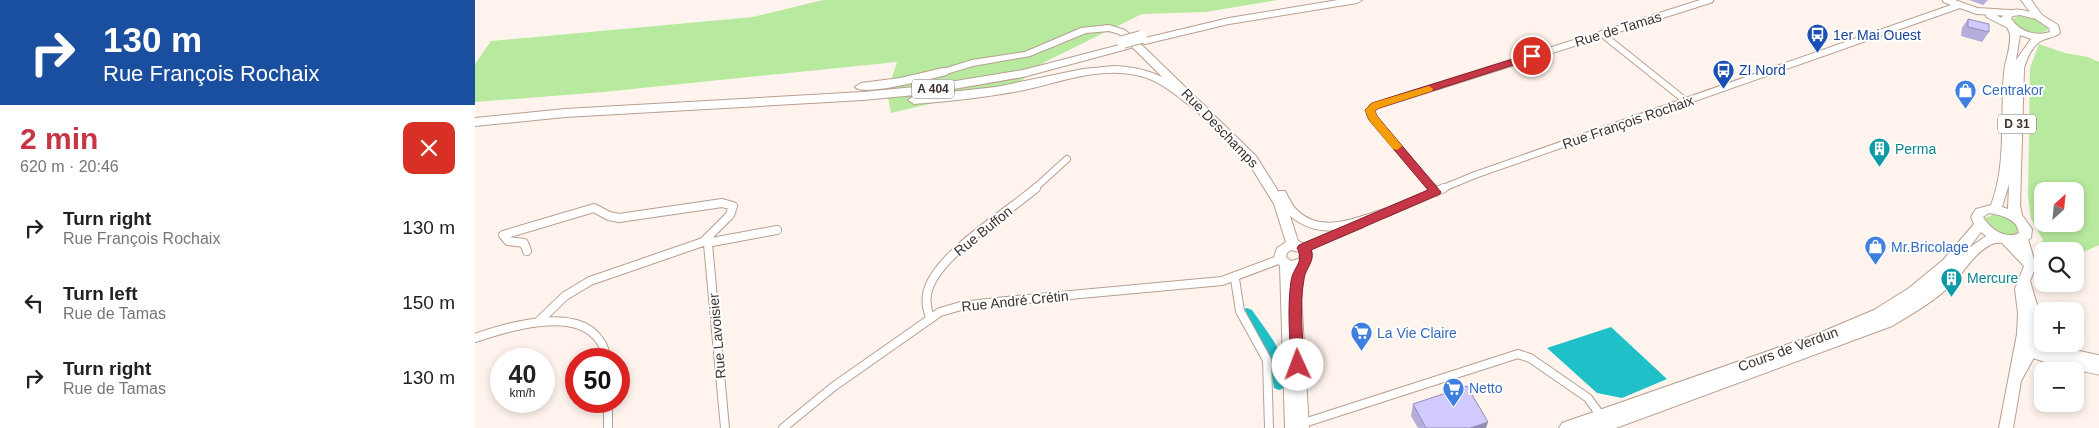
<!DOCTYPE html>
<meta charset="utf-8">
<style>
body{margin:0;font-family:Helvetica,sans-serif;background:#f2f2f2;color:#222;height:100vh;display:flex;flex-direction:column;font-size:19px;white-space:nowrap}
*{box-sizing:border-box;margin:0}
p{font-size:16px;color:#767676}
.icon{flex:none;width:28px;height:28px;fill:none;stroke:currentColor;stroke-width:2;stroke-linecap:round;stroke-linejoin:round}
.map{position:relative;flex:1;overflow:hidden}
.drawer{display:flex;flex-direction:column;background:#fff;width:475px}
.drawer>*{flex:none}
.hud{background:#1a4fa0;color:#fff;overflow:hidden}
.needle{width:32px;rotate:27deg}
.tools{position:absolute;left:1559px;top:182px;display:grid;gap:10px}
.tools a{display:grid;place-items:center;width:50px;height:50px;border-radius:10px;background:#fff;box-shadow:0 2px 8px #0003;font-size:25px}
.speed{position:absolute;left:15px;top:348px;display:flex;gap:10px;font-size:25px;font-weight:700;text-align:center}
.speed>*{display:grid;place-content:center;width:65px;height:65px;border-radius:50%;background:#fff;box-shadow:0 2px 8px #0003;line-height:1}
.speed small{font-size:12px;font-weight:400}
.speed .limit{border:8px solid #d22;background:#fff;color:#111}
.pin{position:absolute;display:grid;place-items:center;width:42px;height:42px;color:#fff;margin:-21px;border:2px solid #fff;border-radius:50%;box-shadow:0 1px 5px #0007}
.me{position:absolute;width:55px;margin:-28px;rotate:358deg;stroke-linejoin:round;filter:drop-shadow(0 0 4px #0008)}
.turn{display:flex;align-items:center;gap:18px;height:105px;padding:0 20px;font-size:22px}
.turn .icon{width:65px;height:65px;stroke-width:2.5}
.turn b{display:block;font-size:35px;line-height:42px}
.round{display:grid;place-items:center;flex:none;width:52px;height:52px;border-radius:10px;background:#f2f2f2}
.head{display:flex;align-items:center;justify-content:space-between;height:85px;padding:0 20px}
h1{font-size:30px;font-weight:700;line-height:38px;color:#c73646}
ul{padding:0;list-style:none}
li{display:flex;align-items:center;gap:15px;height:75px;padding:0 20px}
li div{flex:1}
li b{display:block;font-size:19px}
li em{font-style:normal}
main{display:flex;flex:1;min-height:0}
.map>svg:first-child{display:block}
.green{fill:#b7ea9e;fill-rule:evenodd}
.water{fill:#20c0c9}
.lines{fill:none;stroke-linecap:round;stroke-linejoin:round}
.river{fill:#20c0c9;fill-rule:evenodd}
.minor-far1-casing{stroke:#b89f90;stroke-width:8}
.minor-casing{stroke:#b89f90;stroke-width:10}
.tertiary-casing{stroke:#b89f90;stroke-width:13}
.secondary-casing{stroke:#b89f90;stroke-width:2}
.primary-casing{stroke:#b89f90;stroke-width:2}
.motorway-casing{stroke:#b89f90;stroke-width:2}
.minor-far1{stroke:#fff;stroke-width:6}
.minor{stroke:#fff;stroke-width:8}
.tertiary{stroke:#fff;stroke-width:11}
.secondary{fill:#fff;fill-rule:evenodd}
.primary{fill:#fff;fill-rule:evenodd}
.motorway{fill:#fff;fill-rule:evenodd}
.motorway-bridge-casing{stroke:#b89f90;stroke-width:14;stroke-linecap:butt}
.motorway-bridge{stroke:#fff;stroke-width:12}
.wall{fill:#b3aeda}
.shaded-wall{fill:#928db2}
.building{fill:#d0cafe;stroke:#928db2}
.route{fill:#c73646;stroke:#81232e}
.slow{fill:#f59e0b}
.labels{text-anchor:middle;stroke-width:4;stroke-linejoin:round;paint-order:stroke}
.shield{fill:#fff;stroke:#77706b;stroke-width:1}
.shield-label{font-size:12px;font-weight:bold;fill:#3d322c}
.street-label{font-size:14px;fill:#3d322c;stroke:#fff}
.transit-label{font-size:14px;fill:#164399;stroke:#fff;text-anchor:start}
.shop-label{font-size:14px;fill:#366cbe;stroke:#fff;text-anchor:start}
.culture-label{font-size:14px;fill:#0d838f;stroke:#fff;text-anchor:start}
</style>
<main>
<section class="drawer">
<div class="hud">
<div class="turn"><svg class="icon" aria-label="right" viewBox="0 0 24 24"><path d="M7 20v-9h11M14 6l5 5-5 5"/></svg><div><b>130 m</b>Rue François Rochaix</div></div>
</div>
<div class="head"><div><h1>2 min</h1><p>620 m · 20:46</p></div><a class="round" style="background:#d93025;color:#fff"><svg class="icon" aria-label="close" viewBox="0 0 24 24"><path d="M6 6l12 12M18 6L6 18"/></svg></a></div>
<ul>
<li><svg class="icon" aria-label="right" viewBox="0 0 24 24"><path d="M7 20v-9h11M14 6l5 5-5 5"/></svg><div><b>Turn right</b><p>Rue François Rochaix</p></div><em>130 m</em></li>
<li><svg class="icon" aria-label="left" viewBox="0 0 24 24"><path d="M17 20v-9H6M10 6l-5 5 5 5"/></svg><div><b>Turn left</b><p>Rue de Tamas</p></div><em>150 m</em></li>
<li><svg class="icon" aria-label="right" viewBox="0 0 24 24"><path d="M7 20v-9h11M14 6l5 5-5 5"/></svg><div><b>Turn right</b><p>Rue de Tamas</p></div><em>130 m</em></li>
</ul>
</section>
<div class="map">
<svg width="1624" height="428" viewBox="0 0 1624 428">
<rect width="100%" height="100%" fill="#fff4ed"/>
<path class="green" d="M348,0H803L730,12L667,14L566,64L544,83L416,113L412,92L422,62L128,92L0,102V64L16,41L278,17Z
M1543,16L1559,18L1572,25L1573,30C1562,37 1542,31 1538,19Z
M1564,44L1590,53L1613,57L1624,62V245L1600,256V251H1568L1567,264L1560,251L1568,240L1556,219L1553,196L1555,68ZM1600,191V224H1568V191Z
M1520,214L1536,219L1543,228L1542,234C1529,240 1518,231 1510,221V218Z"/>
<path class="water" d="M1136,327L1192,379L1147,398L1122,393L1072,348Z"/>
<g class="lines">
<path class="river" d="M772,308L777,310C790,329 821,365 809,388L804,390L799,388L794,358L765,314L767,310Z"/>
<defs>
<path id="minor-far1" d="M1471,0L1502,11L1535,13
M1514,15L1534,25
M1127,34L1212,102
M559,189L592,159
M959,189L897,117L895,114L897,107L1235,0
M966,189L1000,175L1482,6"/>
<path id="minor" d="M958,188L961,192
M908,214L969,188
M237,242L302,230
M233,244L250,428
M828,248L886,224
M52,251L49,243L33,241L28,235L119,208L134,216L144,218L247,203L258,206L255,215L228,242L115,281L90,296L64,321
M760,279L765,311L792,360L794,428
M455,317C451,307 450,297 454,287C467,252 532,213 561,188
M0,338C32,327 102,305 125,341C129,345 130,353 132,359
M133,401V428
M826,424L1043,354L1055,358L1113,398L1126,416
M308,428L358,387L465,312L486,306L531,301L747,281L806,259"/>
<path id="tertiary" d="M1569,344L1593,354L1624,361
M1557,352L1585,361L1624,369"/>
<path id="secondary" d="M634,25L650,30L670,48L781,156L803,191H810C814,198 817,206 823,211C848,235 884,216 912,208L918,212L916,215C880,226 848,243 815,216L823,241L834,246L837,253L828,277L826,295L834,428H810L805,266L799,257L802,248L811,242L799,204L773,162L644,34L634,31L611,33L555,56L498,66L468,75L463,72L465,70L497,60L550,52L606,28ZM816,250L825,252L824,259L816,261L811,257L812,253Z
M1530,235L1534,236L1543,244L1541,239L1543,236H1551L1553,239L1561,266L1555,281L1563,308L1566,331L1562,352L1546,381L1538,428H1524L1542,334L1543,313L1540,289L1549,266L1526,242L1524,239L1526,236Z"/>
<path id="primary" d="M1546,0H1556L1567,15L1583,25L1585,33C1579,38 1573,37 1566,41C1557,46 1552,58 1549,68L1545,205L1547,215L1557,229L1556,238C1537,250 1527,238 1515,245C1498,254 1489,273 1475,286C1458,302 1437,314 1417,326L1141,428H1084L1087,423L1342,334L1399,310L1434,288L1468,260L1499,224L1496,217L1501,209L1516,205C1532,164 1525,116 1529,73C1530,61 1536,48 1535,35C1534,28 1529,24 1526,18C1534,8 1543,8 1555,12ZM1545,15L1561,19L1574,28L1575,32C1561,37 1543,31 1536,18L1538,16ZM1545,35L1556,39L1541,60ZM1534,184L1533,209L1527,207ZM1514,213C1526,215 1543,219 1544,233C1531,240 1515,229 1508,217ZM1506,232L1511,236L1494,248Z"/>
<path id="motorway" d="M863,0H887L882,3L754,24L670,44L664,41L666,39L754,18Z
M652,43L656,44L658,46L656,48L548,77L450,94L388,100L90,117L0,126V118L90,109L388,92L450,86L548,70Z
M639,66C669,67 691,76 715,94C721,99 729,103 733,109L727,113L723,112C705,99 687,81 665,76C625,66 587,82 549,90C513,97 476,101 439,104L433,100L439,96L521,87L608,69Z
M468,68L472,69L474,72L472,75C457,78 389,97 380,87L386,83L425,78Z"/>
</defs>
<use href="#minor-far1" class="minor-far1-casing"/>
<use href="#minor" class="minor-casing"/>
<use href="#tertiary" class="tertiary-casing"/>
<use href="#secondary" class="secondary-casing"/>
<use href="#primary" class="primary-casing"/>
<use href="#motorway" class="motorway-casing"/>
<use href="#minor-far1" class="minor-far1"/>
<use href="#minor" class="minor"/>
<use href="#tertiary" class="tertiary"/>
<use href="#secondary" class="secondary"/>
<use href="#primary" class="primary"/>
<use href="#motorway" class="motorway"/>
<defs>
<path id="motorway-bridge" d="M648,42L666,37"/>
</defs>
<use href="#motorway-bridge" class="motorway-bridge-casing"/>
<use href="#motorway-bridge" class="motorway-bridge"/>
</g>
<path class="wall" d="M1494,0H1513L1508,5Z
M1493,19L1514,32L1507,42L1486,36L1487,28Z
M938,404L1011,428H943L936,416Z"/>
<path class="shaded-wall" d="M1013,422L1011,428H995Z"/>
<path class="building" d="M1493,19L1514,24V32L1493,27Z
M992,386L1013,422L995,428H951L938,404Z"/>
<path class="route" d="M1057,53L1062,56L1060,58L904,108L900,111L902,116L966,192L965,194L836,250C841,260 830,269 829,279C824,307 828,337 829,365L827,369L823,370L818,369L816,365C815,337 812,309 816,281C818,267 830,262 822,248L824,245L953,190L894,120L890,110L897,103Z"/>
<path class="slow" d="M954,86L958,89L957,91L904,108L900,111L902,116L927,146L922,150L918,149L894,120L890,110L897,103Z"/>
<defs>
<symbol id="bus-pin" viewBox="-11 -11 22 30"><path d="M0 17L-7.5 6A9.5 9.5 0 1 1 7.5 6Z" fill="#1a4fb4" stroke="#fff"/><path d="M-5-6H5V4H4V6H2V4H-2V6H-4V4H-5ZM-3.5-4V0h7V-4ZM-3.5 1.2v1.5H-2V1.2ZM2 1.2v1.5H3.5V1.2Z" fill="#fff"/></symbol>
<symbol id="shop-pin" viewBox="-11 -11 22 30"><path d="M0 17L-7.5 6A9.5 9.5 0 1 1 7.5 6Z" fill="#3f7fe0" stroke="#fff"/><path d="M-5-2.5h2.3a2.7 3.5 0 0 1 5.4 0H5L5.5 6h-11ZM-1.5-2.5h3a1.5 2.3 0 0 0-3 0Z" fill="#fff"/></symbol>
<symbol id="building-pin" viewBox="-11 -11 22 30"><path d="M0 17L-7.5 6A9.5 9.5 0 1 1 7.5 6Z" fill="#0f9aa8" stroke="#fff"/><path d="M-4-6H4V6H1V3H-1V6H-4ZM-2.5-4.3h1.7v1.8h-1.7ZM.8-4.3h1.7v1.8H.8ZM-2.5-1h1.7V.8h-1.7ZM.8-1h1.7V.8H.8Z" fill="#fff"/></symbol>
<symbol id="supermarket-pin" viewBox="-11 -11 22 30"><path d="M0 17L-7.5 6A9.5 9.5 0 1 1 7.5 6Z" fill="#3f7fe0" stroke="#fff"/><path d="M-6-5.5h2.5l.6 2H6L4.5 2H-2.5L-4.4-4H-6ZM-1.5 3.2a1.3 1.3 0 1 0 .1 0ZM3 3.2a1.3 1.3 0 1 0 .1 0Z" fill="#fff"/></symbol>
</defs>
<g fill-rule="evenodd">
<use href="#bus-pin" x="1330" y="22" width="25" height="34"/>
<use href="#bus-pin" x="1236" y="58" width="25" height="34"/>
<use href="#shop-pin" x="1478" y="78" width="25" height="34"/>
<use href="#building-pin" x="1392" y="136" width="25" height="34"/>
<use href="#shop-pin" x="1388" y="234" width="25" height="34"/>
<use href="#building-pin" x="1464" y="266" width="25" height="34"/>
<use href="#supermarket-pin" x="874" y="320" width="25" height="34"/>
<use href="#supermarket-pin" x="966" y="376" width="25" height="34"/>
</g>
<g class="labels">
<g class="shield">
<rect x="437" y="79.5" width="42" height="19" rx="4"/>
<rect x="1523" y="114.5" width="38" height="19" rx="4"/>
</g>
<g class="shield-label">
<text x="458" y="93">A 404</text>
<text x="1542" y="128">D 31</text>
</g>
<g class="street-label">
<text transform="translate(1143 29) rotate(-17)" y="5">Rue de Tamas</text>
<text transform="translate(1153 122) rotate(-19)" y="5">Rue François Rochaix</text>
<text transform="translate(745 128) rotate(46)" y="5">Rue Deschamps</text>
<text transform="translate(508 231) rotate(-39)" y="5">Rue Buffon</text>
<text transform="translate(540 301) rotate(-6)" y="5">Rue André Crétin</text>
<text transform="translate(242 336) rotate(-95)" y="5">Rue Lavoisier</text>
<text transform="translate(1313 349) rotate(-20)" y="5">Cours de Verdun</text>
</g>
<g class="transit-label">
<text x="1358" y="40">1er Mai Ouest</text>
<text x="1264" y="75">ZI Nord</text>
</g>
<g class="shop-label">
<text x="1507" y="95">Centrakor</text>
<text x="1416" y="252">Mr.Bricolage</text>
<text x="902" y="338">La Vie Claire</text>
<text x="994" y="393">Netto</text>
</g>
<g class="culture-label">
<text x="1420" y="154">Perma</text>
<text x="1492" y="283">Mercure</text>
</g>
</g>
</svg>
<div class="tools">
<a><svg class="needle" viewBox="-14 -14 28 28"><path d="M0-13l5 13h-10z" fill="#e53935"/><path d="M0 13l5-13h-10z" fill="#767676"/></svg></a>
<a><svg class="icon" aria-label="search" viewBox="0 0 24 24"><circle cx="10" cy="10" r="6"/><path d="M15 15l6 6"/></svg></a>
<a>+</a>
<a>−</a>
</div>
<div class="speed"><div>40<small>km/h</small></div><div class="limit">50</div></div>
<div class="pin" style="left:1057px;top:56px;background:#d93025"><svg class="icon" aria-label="arrive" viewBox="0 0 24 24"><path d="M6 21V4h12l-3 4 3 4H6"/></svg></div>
<svg class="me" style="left:823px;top:365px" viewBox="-20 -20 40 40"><circle r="19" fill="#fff"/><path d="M0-13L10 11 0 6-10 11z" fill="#c73646"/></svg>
</div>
</main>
